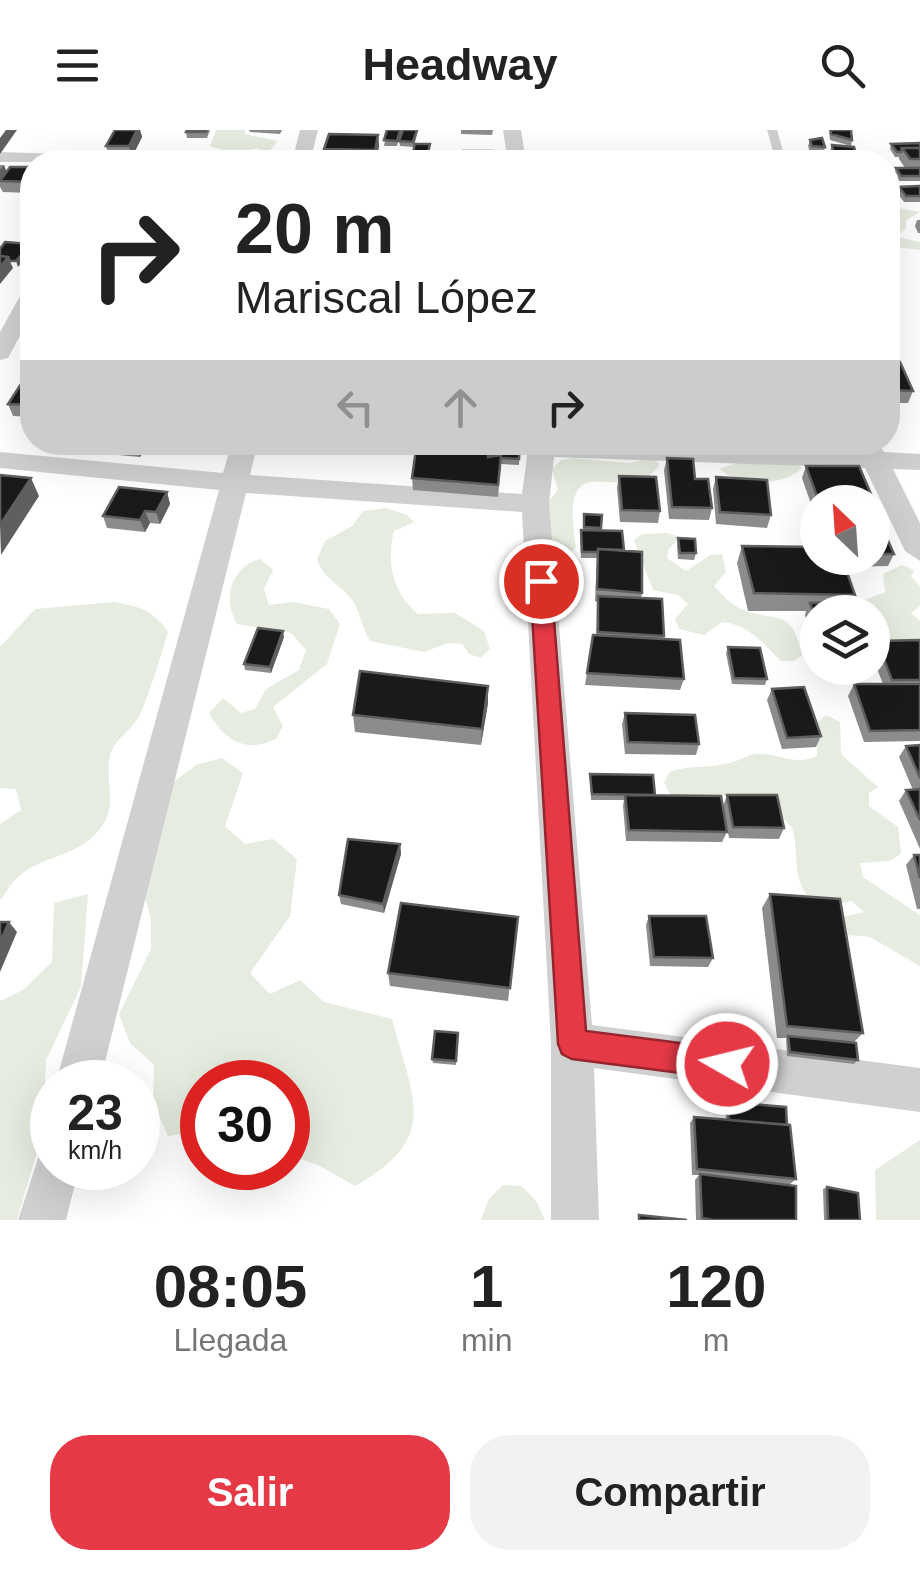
<!DOCTYPE html>
<html lang="es">
<meta charset="utf-8">
<style>
body{margin:0;font-family:Arial,sans-serif;background:#f2f2f2;color:#222;height:100vh;display:flex;flex-direction:column;font-size:38px;white-space:nowrap}
*{box-sizing:border-box;margin:0}
p{font-size:32px;color:#767676}
.icon{flex:none;width:55px;height:55px;fill:none;stroke:currentColor;stroke-width:2;stroke-linecap:round;stroke-linejoin:round}
.map{position:relative;height:1090px;overflow:hidden}
.drawer{display:flex;flex-direction:column;background:#fff;flex:1}
.drawer>*{flex:none}
.banner{position:absolute;left:20px;top:20px;width:880px;height:305px;border-radius:40px;box-shadow:0 10px 40px #0002;background:#fff;color:#222;overflow:hidden}
.needle{width:65px;rotate:335deg}
.controls{position:absolute;left:800px;top:355px;display:grid;gap:20px}
.controls a{display:grid;place-items:center;width:90px;height:90px;border-radius:50%;background:#fff;box-shadow:0 10px 40px #0002;font-size:50px}
.speed{position:absolute;left:30px;top:930px;display:flex;gap:20px;font-size:50px;font-weight:700;text-align:center}
.speed>*{display:grid;place-content:center;width:130px;height:130px;border-radius:50%;background:#fff;box-shadow:0 10px 40px #0002;line-height:1}
.speed small{font-size:25px;font-weight:400}
.speed .limit{border:15px solid #d22;background:#fff;color:#111}
.pin{position:absolute;display:grid;place-items:center;width:85px;height:85px;color:#fff;margin:-42px;border:5px solid #fff;border-radius:50%;box-shadow:0 2px 10px #0007}
.me{position:absolute;width:110px;margin:-55px;rotate:278deg;stroke-linejoin:round;filter:drop-shadow(0 0 8px #0008)}
.turn{display:flex;align-items:center;gap:35px;height:210px;padding:0 50px;font-size:45px}
.turn .icon{width:130px;height:130px;stroke-width:2.5}
.turn b{display:block;font-size:70px;line-height:85px}
.lanes{display:flex;align-items:center;height:95px;padding:0 50px;background:#0003;justify-content:center;gap:50px;direction:ltr}
.lanes .off{opacity:.35}
.eta{display:flex;justify-content:space-evenly;align-items:center;height:170px;text-align:center}
.eta b{font-size:60px;font-weight:600;line-height:70px}
.action{display:flex;gap:20px;margin-top:auto;padding:20px 50px}
.action a{flex:1;height:115px;border-radius:40px;background:#e63946;color:#fff;font-size:40px;font-weight:600;line-height:115px;text-align:center}
.action a+a{background:#f2f2f2;color:#222}
header{display:flex;justify-content:space-between;align-items:center;height:130px;padding:0 50px;background:#fff;font-size:45px;font-weight:600}
.map>svg:first-child{display:block}
.green{fill:#e6ecdf}
.lines{fill:none;stroke-linecap:round;stroke-linejoin:round}
.lane{fill:#d0d0d0;fill-rule:evenodd}
.street{fill:#d0d0d0;fill-rule:evenodd}
.wall{fill:#8c8c8c}
.shaded-wall{fill:#5f5f5f}
.building{fill:#1a1a1a;stroke:#5f5f5f;stroke-width:2.5}
.route{fill:#e63946;stroke:#96252e;stroke-width:2.5}
</style>
<header><svg class="icon" aria-label="menu" viewBox="0 0 24 24"><path d="M4 6h16M4 12h16M4 18h16"/></svg>Headway<svg class="icon" aria-label="search" viewBox="0 0 24 24"><circle cx="10" cy="10" r="6"/><path d="M15 15l6 6"/></svg></header>
<div class="map">
<svg width="920" height="1090" viewBox="0 0 920 1090">
<rect width="100%" height="100%" fill="#fff"/>
<path class="green" d="M216,0H245V4L278,11L270,20L277,29L238,32L235,29L257,25L259,18L232,23L210,16Z
M888,76L920,82L906,90V98L897,107L920,112V120L888,116Z
M572,328L630,333L651,328L660,334C626,385 557,302 576,417L563,431L550,407L547,373L558,360L552,339L561,330Z
M743,331L798,335L802,338C785,357 738,355 719,339Z
M386,378L407,385L414,392L394,401C386,433 393,463 418,484L455,483L484,501L490,519L481,528L469,524L462,514L448,513L424,522L370,511C362,498 361,485 354,473C344,455 324,452 317,429L325,411L352,396L363,381Z
M667,403L680,407L668,420L667,428L686,441L710,425L722,424L726,442L714,456C722,464 729,473 739,478C774,495 791,473 802,525L794,531H781C762,513 750,495 722,492L704,505L679,499L675,489L688,474L678,465L653,460L634,410L642,404Z
M260,429L273,440L264,459L269,475L293,472L329,479L340,494L327,534L273,577L283,596L276,609C246,624 224,610 209,583L223,568L241,583L255,579L266,559L299,540L306,520L291,503L237,494C222,469 231,437 260,429Z
M902,435L914,440L911,447L920,456V476L911,483L920,491V513L879,515L873,513L872,482H858V478L865,470L885,462L883,444Z
M114,472C139,476 154,481 168,502C160,529 151,558 141,582C135,599 115,607 110,626C104,654 120,675 99,700C77,727 44,725 19,746C12,751 6,763 0,770V694L21,680L16,659L0,658V517L35,479Z
M826,585L840,592L841,624L878,657L869,663V676L898,697L901,724L890,731L860,733L863,747L920,785V836L870,807L837,804L832,789L864,782L851,771L822,779C788,756 801,730 792,697C730,637 732,681 670,664L664,652L670,642C691,634 712,639 733,632C741,630 747,625 756,624C779,622 793,637 817,626L816,593Z
M222,628L243,643L225,696L245,714L273,709L297,729L290,786L250,843L270,864L300,850L324,872L392,889C413,970 441,1008 355,1056L318,1035L288,1025V952H202V1001L168,1006L153,972L154,935L130,913L119,884L151,819V789L143,761L172,653L196,635Z
M88,764L81,857L46,930L43,1002L17,1090H0V871L23,860L52,832L54,773Z
M920,1010V1090H876L875,1040Z
M503,1055L522,1056L536,1071L545,1090H481L489,1069Z"/>
<g class="lines">
<path class="lane" d="M767,0H777L786,32H776Z"/>
<path class="street" d="M300,0H318L310,32H292Z
M503,0H521L526,32H508Z
M0,22L121,26L130,32H0Z
M32,157V184L8,228L0,230V202L24,159Z
M232,312H258L250,345L522,364L529,312L857,321L858,312H878L884,322L920,324V340L893,339L920,393V431L905,421L865,338L554,327L549,374L592,895L920,938V982L594,938L599,1090H551V914L522,382L246,363L100,952H56L219,360L0,338V322L223,343Z
M52,1016V1038H79L66,1090H18L40,1022Z"/>
</g>
<path class="wall" d="M115,0H140L142,7L132,27H109L106,16Z
M210,0L207,8H187L186,2Z
M249,0H282L280,4L250,2Z
M387,0H401L397,16H384Z
M418,0L414,17L400,16L399,11Z
M461,0H493L492,5L461,4Z
M829,0H851L852,10L851,16L830,10Z
M378,5L379,16L376,31L326,30L324,19Z
M810,10L825,17L824,22H810L808,16Z
M920,13V51H899L894,44L896,38H905L899,29V27H895L890,19L891,14Z
M430,14L428,28H413V22Z
M832,15L857,27L855,32L833,31L830,21Z
M463,21H492L491,32H462Z
M0,35H4L6,41L32,37V63L3,62L0,57Z
M920,56V72H904L897,63L899,57Z
M917,90H920V103H918L915,96Z
M888,232L913,261L908,273H888Z
M32,254V287L13,286L8,274Z
M82,312H149L140,327L85,322Z
M378,312L377,325H343L342,313Z
M520,312L519,335L501,334L498,367L413,360L412,348Z
M667,328L695,349L712,378L709,390L669,389L664,340Z
M806,336H859L876,376L872,384V372H818V394L802,348Z
M619,346L660,381L658,393L620,392L617,358Z
M716,347L771,385L767,398L716,394L713,359Z
M167,362L170,374L160,394L150,393L145,402L107,398L103,386Z
M584,384L602,385L601,401L624,420L642,463L641,468L664,506L663,509L684,549L680,560L585,555L593,505L596,506L597,472L595,471L597,428H581L580,406L581,400H583Z
M872,406L894,424L888,436L846,437L855,465L850,475L818,482V515H814L805,485L806,481H748L737,433L742,416L818,428H872Z
M678,408L696,423L694,430L678,429L677,415Z
M284,507L271,543L245,540L244,534Z
M920,510V611L864,612L848,566L854,554H883L872,526V520L877,511Z
M728,517L767,549L765,555L732,554L726,523Z
M488,556V573L481,615L355,602L353,585Z
M772,559L821,606L816,617L782,619L767,570Z
M625,583L699,614L696,625L625,624L622,594Z
M920,615V719L899,671L906,660H913L899,627L906,616Z
M590,644L655,665L727,702L722,712L626,711L623,676L624,670H591Z
M727,665L784,698L779,709L729,708L723,676Z
M400,714L401,724L384,783L341,774L339,765Z
M914,725H920V779H917L906,735Z
M770,764L863,903L853,913L858,930L854,934L787,926L786,908H777L762,778Z
M649,786L713,828L708,837L650,836L646,795Z
M518,787L508,871L390,856L388,843Z
M458,903L456,935L433,933L432,929Z
M728,972L787,995L796,1049L789,1055L796,1090H696L695,1050L699,1045H692L690,993L694,987L726,989L725,975Z
M827,1057L860,1090H824L823,1059Z"/>
<path class="shaded-wall" d="M6,0H17L0,24V8Z
M137,0H140L142,7L132,27L129,16Z
M378,5L379,16L376,31L375,20Z
M4,35L8,46L0,51V40Z
M30,114L32,120L18,137L16,131Z
M8,127L13,138L0,154V137Z
M138,312H149L140,327L136,315Z
M31,348L39,366L1,425L0,395Z
M167,362L170,374L160,394L156,382Z
M145,381L150,393L145,402L140,390Z
M283,501L284,507L271,543L270,537Z
M488,556V573L481,615L482,599Z
M400,714L401,724L384,783L383,774Z
M9,792L17,802L0,842V812Z"/>
<path class="building" d="M115,0H137L129,16H106Z
M187,0H207L206,2H186Z
M387,0H400L397,11L384,10Z
M403,0H417L413,12L399,11Z
M831,0H851L852,10L831,4Z
M329,4L378,5L375,20L324,19Z
M822,8L825,17L812,16L810,10Z
M920,13V18H902L901,22H897L891,14Z
M415,14H430L428,23L413,22Z
M832,15L854,17L857,27L834,26Z
M902,18H920V29H910Z
M463,21H492L491,28L462,27Z
M10,37H32V52L0,51Z
M896,38H920V46H901Z
M920,56V66H906L899,57Z
M5,112L30,114L16,131H10L8,127L0,126V119Z
M0,126L8,127L0,137Z
M888,232H900L913,261L888,260Z
M21,254H32V275L8,274Z
M417,312H489L488,327L501,325L498,355L412,348Z
M490,312H520L519,329L501,328V325L488,327Z
M667,328L693,329L695,349H708L712,378L672,377Z
M806,336H859L876,376H872V372H819Z
M0,345L31,348L0,395Z
M619,346L656,347L660,381L622,380Z
M716,347L767,350L771,385L720,382Z
M119,357L167,362L156,382L145,381L140,390L103,386Z
M584,384L602,385L601,398L584,397Z
M581,400L622,401L624,420L598,419V422H582Z
M872,406H886L894,424H872Z
M678,408L695,409L696,423H680Z
M742,416L818,417V428H842L855,465L754,463Z
M598,419L642,422V463L597,459Z
M598,466L662,469L664,506L598,502Z
M849,472L853,482H818V496L810,473Z
M258,498L283,501L270,537L244,534Z
M593,505L680,510L684,549L587,543Z
M920,510V550H892L877,511Z
M728,517L760,518L767,549L734,548Z
M360,541L488,556L482,599L353,585Z
M854,554H920V600L870,601Z
M804,557L821,606L787,608L772,559Z
M625,583L695,585L699,614L628,612Z
M920,615V648L906,616Z
M590,644L653,645L655,665L592,664Z
M920,659V690L906,660Z
M625,665L721,666L727,702L629,700Z
M727,665H777L784,698L733,697Z
M348,709L400,714L383,774L339,765Z
M914,725H920V748Z
M770,764L840,769L863,903L787,896Z
M401,773L518,787L510,858L388,843Z
M649,786H706L713,828L654,827Z
M0,792H9L0,812Z
M435,901L458,903L456,931L432,929Z
M788,906L856,913L858,930L790,922Z
M728,972L786,977L787,995L729,990Z
M694,987L790,995L796,1049L697,1039Z
M700,1044L796,1056V1090H714L702,1088Z
M827,1057L858,1063L860,1090H828Z
M639,1085L687,1090H639Z"/>
<path class="route" d="M541,443L551,451L586,901L727,919L738,924L742,934L738,945L727,949L572,929L562,924L558,914L530,451Z"/>
</svg>
<div class="controls">
<a><svg class="needle" viewBox="-14 -14 28 28"><path d="M0-13l5 13h-10z" fill="#e53935"/><path d="M0 13l5-13h-10z" fill="#767676"/></svg></a>
<a><svg class="icon" aria-label="layers" viewBox="0 0 24 24"><path d="M12 4l9 5-9 5-9-5zM3 14l9 5 9-5"/></svg></a>
</div>
<div class="speed"><div>23<small>km/h</small></div><div class="limit">30</div></div>
<div class="pin" style="left:541px;top:451px;background:#d93025"><svg class="icon" aria-label="arrive" viewBox="0 0 24 24"><path d="M6 21V4h12l-3 4 3 4H6"/></svg></div>
<svg class="me" style="left:727px;top:934px" viewBox="-20 -20 40 40"><circle r="17" fill="#e63946" stroke="#fff" stroke-width="3"/><path d="M0-11L8 9 0 5-8 9z" fill="#fff"/></svg>
<div class="banner">
<div class="turn"><svg class="icon" aria-label="right" viewBox="0 0 24 24"><path d="M7 20v-9h11M14 6l5 5-5 5"/></svg><div><b>20 m</b>Mariscal López</div></div>
<div class="lanes"><svg class="icon off" aria-label="left" viewBox="0 0 24 24"><path d="M17 20v-9H6M10 6l-5 5 5 5"/></svg><svg class="icon off" aria-label="ahead" viewBox="0 0 24 24"><path d="M12 20V5M6 11l6-6 6 6"/></svg><svg class="icon" aria-label="right" viewBox="0 0 24 24"><path d="M7 20v-9h11M14 6l5 5-5 5"/></svg></div>
</div>
</div>
<section class="drawer">
<div class="eta">
<div><b>08:05</b><p>Llegada</p></div>
<div><b>1</b><p>min</p></div>
<div><b>120</b><p>m</p></div>
</div>
<div class="action"><a>Salir</a><a>Compartir</a></div>
</section>
